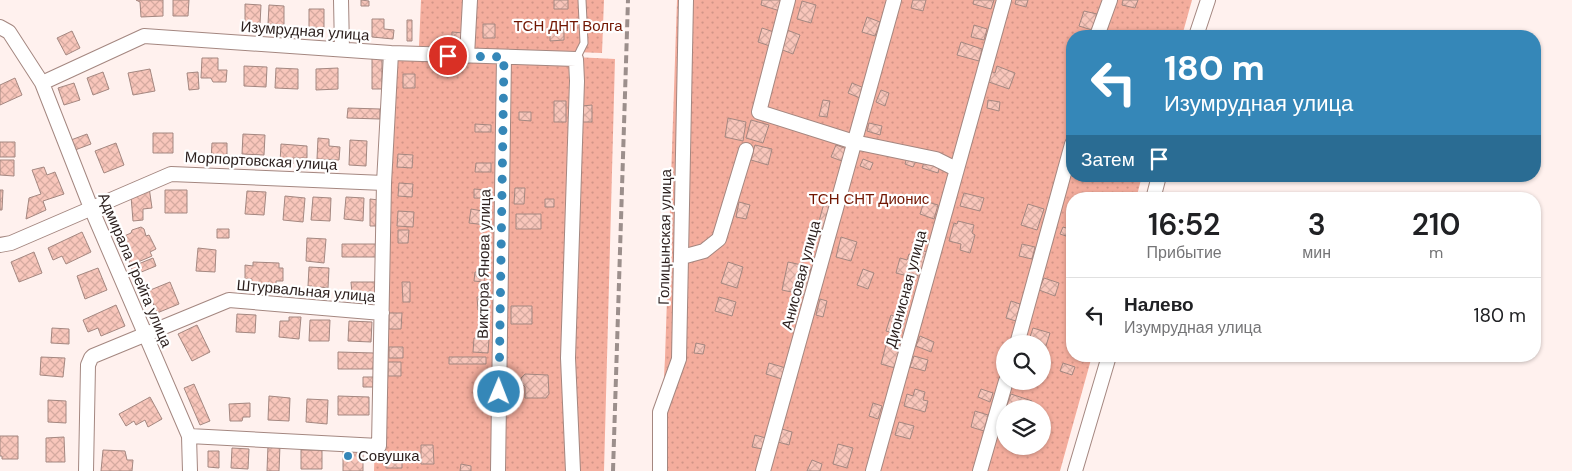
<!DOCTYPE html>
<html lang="ru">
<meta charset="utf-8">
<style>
body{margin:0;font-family:"DM Sans",sans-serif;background:#f2f2f2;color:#202124;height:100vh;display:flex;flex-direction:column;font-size:19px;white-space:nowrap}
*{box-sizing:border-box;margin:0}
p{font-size:16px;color:#757577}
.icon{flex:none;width:28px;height:28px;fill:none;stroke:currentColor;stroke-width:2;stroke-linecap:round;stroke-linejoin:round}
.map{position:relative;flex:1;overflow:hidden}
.sheet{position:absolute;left:1066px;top:192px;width:475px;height:170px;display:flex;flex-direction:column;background:#fff;border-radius:20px;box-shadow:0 1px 4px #0004}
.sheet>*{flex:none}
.guide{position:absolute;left:1066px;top:30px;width:475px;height:152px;border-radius:20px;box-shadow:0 1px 4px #0004;background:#3587b8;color:#fff;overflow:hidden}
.controls{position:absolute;left:996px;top:335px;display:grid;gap:10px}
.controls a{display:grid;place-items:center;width:55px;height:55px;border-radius:50%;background:#fff;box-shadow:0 1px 4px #0004;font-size:25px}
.pin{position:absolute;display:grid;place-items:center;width:42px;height:42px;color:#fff;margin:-21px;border:2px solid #fff;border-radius:50%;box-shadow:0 1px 5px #0007}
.me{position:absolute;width:55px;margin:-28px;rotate:1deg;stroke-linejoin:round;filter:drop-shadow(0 0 4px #0008)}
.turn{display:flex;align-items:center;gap:18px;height:105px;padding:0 15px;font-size:22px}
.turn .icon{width:65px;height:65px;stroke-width:2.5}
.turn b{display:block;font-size:35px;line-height:42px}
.then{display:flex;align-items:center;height:48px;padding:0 15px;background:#0003;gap:10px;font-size:19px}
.eta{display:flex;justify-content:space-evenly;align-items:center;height:85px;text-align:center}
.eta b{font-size:30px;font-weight:600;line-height:35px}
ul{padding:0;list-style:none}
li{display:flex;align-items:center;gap:15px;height:75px;padding:0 15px;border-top:1px solid #e0e0e0}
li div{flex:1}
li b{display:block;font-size:19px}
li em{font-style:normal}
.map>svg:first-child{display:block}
.green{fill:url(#green-dots);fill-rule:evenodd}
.building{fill:url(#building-cross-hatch);stroke:#a48780}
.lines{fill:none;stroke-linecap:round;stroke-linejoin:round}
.lane-casing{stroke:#a48780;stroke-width:9}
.street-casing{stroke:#a48780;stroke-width:16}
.lane{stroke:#fff;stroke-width:7}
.street{stroke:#fff;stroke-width:14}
.rail{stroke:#9c8f8c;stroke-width:4;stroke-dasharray:8 4;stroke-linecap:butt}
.route{stroke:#3587b8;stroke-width:9;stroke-dasharray:0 16.2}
.poi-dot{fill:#3587b8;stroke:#fff;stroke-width:2}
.labels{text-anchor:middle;stroke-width:4.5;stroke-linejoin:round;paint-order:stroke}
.park-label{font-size:15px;fill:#721703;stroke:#fff}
.street-label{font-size:15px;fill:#2b1f1d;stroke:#fff}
.poi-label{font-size:15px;fill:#2b1f1d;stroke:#fff;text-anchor:start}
</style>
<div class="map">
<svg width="1572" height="471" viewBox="0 0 1572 471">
<defs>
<pattern id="green-dots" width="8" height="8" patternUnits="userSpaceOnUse" patternTransform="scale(1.25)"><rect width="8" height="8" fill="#f4ad9d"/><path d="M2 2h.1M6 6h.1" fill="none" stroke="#d19487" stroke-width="1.8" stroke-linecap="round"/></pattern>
<pattern id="building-cross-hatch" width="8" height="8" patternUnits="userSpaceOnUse" patternTransform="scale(1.25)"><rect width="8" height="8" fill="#f8c6bb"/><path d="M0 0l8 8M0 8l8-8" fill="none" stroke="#d5aaa0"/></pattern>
</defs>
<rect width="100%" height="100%" fill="#fff1ee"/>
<path class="green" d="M421,0H604L602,53L419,46Z
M677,0H1192L1182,36H1072V176H1142L1136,199H1072V356H1092L1060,471H659L665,358ZM1005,344H1042V381H1005ZM1005,409H1042V446H1005Z
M389,48L615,59L604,471H374Z"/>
<path class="building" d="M136,0H163V16L141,17L140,2Z
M173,0H189L188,16H173Z
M361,0L369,1V6H361Z
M554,0H568V9H554Z
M762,0H784L780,11L761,5Z
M913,0H926L923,11L911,8Z
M974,0H994L991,9L973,4Z
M1016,0H1028L1026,7L1015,4Z
M1123,0H1138L1135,8L1122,5Z
M802,1L816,5L811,23L797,19Z
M245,4L261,5L260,24L245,23Z
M269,5L284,6V25L268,24Z
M309,9H324V28H309Z
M1084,11L1097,14L1092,30L1079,26Z
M867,17L880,22L875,36L862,32Z
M372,19H384V29L394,30L393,39L372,37Z
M407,20H412V41H407Z
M483,24H495V38H483Z
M974,25L987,29L984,40L971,37Z
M550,28H564V40L550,41Z
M762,28L774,32L770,46L758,42Z
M787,30L800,35L793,54L780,49Z
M72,31L80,48L66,55L57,38Z
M452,32L463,33V40H452Z
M961,42L982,49L979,61L957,55Z
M372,57H382V89H372Z
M202,58H218V70H227L226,82H213L211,78H201Z
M244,66L267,67L266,87L244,86Z
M997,66L1015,73L1009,89L986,81L990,71L995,73Z
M276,68L298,69V89L275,88Z
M338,68V89L316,90V69Z
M150,69L155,91L133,95L128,73Z
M103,72L109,89L93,95L87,78Z
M198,72L199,89L189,90L187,73Z
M403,74H415V88H403Z
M15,78L22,95L0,105V85Z
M74,83L80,100L64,105L58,88Z
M852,83L864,88L860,98L848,93Z
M881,90L889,93L885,106L876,102Z
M823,100L830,101L827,117L819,116Z
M988,100L1000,102L999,111L987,108Z
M554,101H566V122H554Z
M592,105V122H583L582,106Z
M348,108L380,109V119L347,118Z
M519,112H531V121L519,120Z
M728,118L746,122L743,141L725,137Z
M751,120L769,125L763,143L746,138Z
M869,123L882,126L880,135L867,131Z
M475,124L491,125V132H475Z
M153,133H173V153H153Z
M87,134L91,144L75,150L71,140Z
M243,134L265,135L264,155L242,154Z
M318,138L329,139V146L340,147L339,160L317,159Z
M350,140L367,141L366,166L349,165Z
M0,142H15V157H0Z
M116,143L124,165L104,173L95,151Z
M212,143H227V160H211Z
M281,144L307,146V158H293V164L280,163Z
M755,145L772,149L768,165L751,160Z
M836,145L847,149L842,161L831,157Z
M398,154L413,155L412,168L397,167Z
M907,157L916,161L913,167L905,164Z
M863,159L873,163L870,170L860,166Z
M0,160H14V176L0,175Z
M925,160L940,165L938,173L922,168Z
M476,163H491V172H475Z
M44,167L47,175L55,172L64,194L43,201L46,210L26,219L29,198L41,194L32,170Z
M1074,176H1092L1091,181Z
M399,183L413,184L412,197L398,196Z
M149,187L152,208L143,209V220L133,221L131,196Z
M515,188H525L524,204H514Z
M474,189L488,190V198H474Z
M0,190H3L2,210H0Z
M165,190H187V213H165Z
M247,191L266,192L264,215L245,214Z
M964,193L984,198L980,211L960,206Z
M285,196L305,198L303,222L283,220Z
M313,197L331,198L330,221L311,220Z
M346,197L364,198L363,221L344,219Z
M370,199L379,200L378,226H370Z
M545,199H554V207H545Z
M924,201L938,205L934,219L920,214Z
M739,202L750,205L746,219L736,217Z
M824,203L834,205L825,238L815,236Z
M1028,204L1044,209L1037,230L1021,225Z
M471,209L488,212L486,225L469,223Z
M398,211L414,212L413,227L397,226Z
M516,214H541V229H516Z
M958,221L974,225L972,233L975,235L970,253L960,250L961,244L949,241L954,223L957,224Z
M141,227L144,229L146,236L149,235L156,249L150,252L152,256L131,265L127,257L125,256L122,247L125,244L122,237L131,233L132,230Z
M1063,227L1072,230V238L1060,234Z
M217,229H229V238H217Z
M398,230H409L408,243H398Z
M82,232L91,252L66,264L62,256L53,260L48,248Z
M841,237L857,242L851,261L836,257Z
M307,238L326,239L324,263L306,261Z
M342,244H378V257H342Z
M1022,244L1035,247L1032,259L1019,256Z
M198,248L216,250L215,272L196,271Z
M915,249L928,252L922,277L909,273L908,276L896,273L900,258L907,260L909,254L913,255Z
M34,252L42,273L19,282L11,262Z
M153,258L156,266L134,275L131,267Z
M253,262L279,263V268H283V281H276V286L251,285L252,279H245V265L253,266Z
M728,262L743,267L737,288L721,283Z
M788,262L811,267L806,295L782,290Z
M309,267L329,268L328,288L320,287V292L311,291L312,286H308Z
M98,268L107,290L85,299L77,276Z
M863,269L874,273L868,289L857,285Z
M475,272L485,273L484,282L474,281Z
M1044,278L1059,283L1055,296L1039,290Z
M170,282L179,304L157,313L148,291Z
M351,282H377V295H370V299H359V294H352Z
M402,282H410V302H403Z
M477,297H487V310H478Z
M719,297L736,302L732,316L715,311Z
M820,299L827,301L823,317L816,315Z
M1011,301L1020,304L1016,321L1006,318Z
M116,305L125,326L101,336L98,328L88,332L83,320Z
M511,306H532V324H511Z
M389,313H402L401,329H389Z
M237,314L256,315L255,333L236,332Z
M891,315L905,319L900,335L886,331Z
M289,317H301L299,339L279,337L280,321H289Z
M310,320H330L329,341H309Z
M349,321L372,322L371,342L348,341Z
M197,325L210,352L192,361L178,334Z
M52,328L69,329V344L51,343Z
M1033,328L1050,333L1045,349L1042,348V344L1028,343Z
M920,336L934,342L931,352L916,346Z
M474,338L489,339L488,353L473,352Z
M696,343L705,345L703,354L694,353Z
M886,345L900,348L895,368L881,364Z
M389,347H403V358H389Z
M338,352L374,353L373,369H338Z
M914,356L928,360L925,371L910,367Z
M41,357L65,358L63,377L40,375Z
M449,357H486V364H449Z
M388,362H401V376H388Z
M769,363L786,368L782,379L766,374Z
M1063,363L1075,367L1072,375L1060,371Z
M525,374L548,375L549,394L546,398H525V387L522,384L521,378Z
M363,377H375V387H363Z
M194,384L210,421L200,425L184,388Z
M915,389L925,392L923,400L928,401L925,412L904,406L907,394L913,396Z
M981,389L993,393L990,402L978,397Z
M1011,394L1032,401L1029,409H1019L1007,405Z
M269,396L290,398L289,421L268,420Z
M338,396L369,397V415H338Z
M150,397L162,419L148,427L145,420L136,425L134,421L126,426L119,414Z
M478,398L492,399L491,404L478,403Z
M307,399L328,400L327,424L306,422Z
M48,400L66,401V423L48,422Z
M250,403V417H243L242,421H230L229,404Z
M873,403L882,406L878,419L869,416Z
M975,411L988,415L984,431L971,427Z
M899,422L914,426L910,439L895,435Z
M782,429L792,432L789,445L778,442Z
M755,435L766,438L763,449L752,447Z
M0,436H18V459H2V456H0Z
M64,437L65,462H46V438Z
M838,444L853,448L847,468L833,464Z
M268,445H280L279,471H267Z
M421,445H433L434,464H421Z
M232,448L249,449L248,469L231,468Z
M103,450L125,451L127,460H133L132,471H101Z
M301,450H322V469H301Z
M208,451H219V468L208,467Z
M343,451H363V471H343Z
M386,454H402V468H386Z
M812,460L822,464L820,471H807Z
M461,464L471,466V471H460Z"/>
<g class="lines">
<defs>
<path id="lane" d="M576,59L584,43L582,0"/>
<path id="street" d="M341,0L342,49
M788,0L759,112L854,142L936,159L956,169
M0,27L9,32L42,83L91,208L189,436L190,471
M1097,36L1110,0
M1196,36L1208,0
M467,56L470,0
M42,83L144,36L391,53L576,59L577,81L568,358L573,471
M1153,199L1159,176
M0,245L11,243L171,174L384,183
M682,257L704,251L719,239L746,150
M1017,344L1072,144
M189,436L379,446L384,183L391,53
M86,471L88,365L91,358L93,356L229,300L382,313
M498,471L504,57
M660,471V412L679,359L686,0
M763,471L894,0
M873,471L1004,0
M980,471L1006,381
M1075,471L1109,356"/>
</defs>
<use href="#lane" class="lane-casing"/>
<use href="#street" class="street-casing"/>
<use href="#lane" class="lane"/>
<use href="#street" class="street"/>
<path class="rail" d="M613,471L628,0"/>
</g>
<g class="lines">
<path class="route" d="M448,56L504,57L499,392"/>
</g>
<circle class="poi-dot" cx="348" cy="456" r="5"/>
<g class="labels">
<g class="park-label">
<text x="568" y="31">ТСН ДНТ Волга</text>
<text x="869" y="204">ТСН СНТ Дионис</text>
</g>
<g class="street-label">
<text transform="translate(305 31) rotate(4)" y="5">Изумрудная улица</text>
<text transform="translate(261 161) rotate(3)" y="5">Морпортовская улица</text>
<text transform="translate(665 237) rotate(-89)" y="5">Голицынская улица</text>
<text transform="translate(484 264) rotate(-89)" y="5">Виктора Янова улица</text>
<text transform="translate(135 270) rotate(67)" y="5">Адмирала Грейга улица</text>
<text transform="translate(801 275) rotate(-75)" y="5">Анисовая улица</text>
<text transform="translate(906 289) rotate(-75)" y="5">Дионисная улица</text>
<text transform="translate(306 291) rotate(5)" y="5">Штурвальная улица</text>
</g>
<g class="poi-label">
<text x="358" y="461">Совушка</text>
</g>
</g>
</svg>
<div class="controls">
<a><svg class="icon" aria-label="search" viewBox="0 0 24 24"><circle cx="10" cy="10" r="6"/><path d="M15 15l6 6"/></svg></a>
<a><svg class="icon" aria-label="layers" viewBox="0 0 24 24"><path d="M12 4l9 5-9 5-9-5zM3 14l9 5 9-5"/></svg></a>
</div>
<div class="pin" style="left:448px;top:56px;background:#d93025"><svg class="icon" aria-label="arrive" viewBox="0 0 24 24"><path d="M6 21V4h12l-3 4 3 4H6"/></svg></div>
<svg class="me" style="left:499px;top:392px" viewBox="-20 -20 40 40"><circle r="17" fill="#3587b8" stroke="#fff" stroke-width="3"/><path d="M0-11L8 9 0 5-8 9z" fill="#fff"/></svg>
<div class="guide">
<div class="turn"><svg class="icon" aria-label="left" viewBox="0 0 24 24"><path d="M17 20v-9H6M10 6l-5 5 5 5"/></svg><div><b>180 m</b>Изумрудная улица</div></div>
<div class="then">Затем<svg class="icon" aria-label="arrive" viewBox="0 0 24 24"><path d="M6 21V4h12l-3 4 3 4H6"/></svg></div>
</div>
<section class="sheet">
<div class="eta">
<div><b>16:52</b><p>Прибытие</p></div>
<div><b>3</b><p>мин</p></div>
<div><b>210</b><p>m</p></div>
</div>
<ul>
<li><svg class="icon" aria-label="left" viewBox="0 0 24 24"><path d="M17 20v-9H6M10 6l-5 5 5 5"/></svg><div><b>Налево</b><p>Изумрудная улица</p></div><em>180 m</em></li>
</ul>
</section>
</div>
